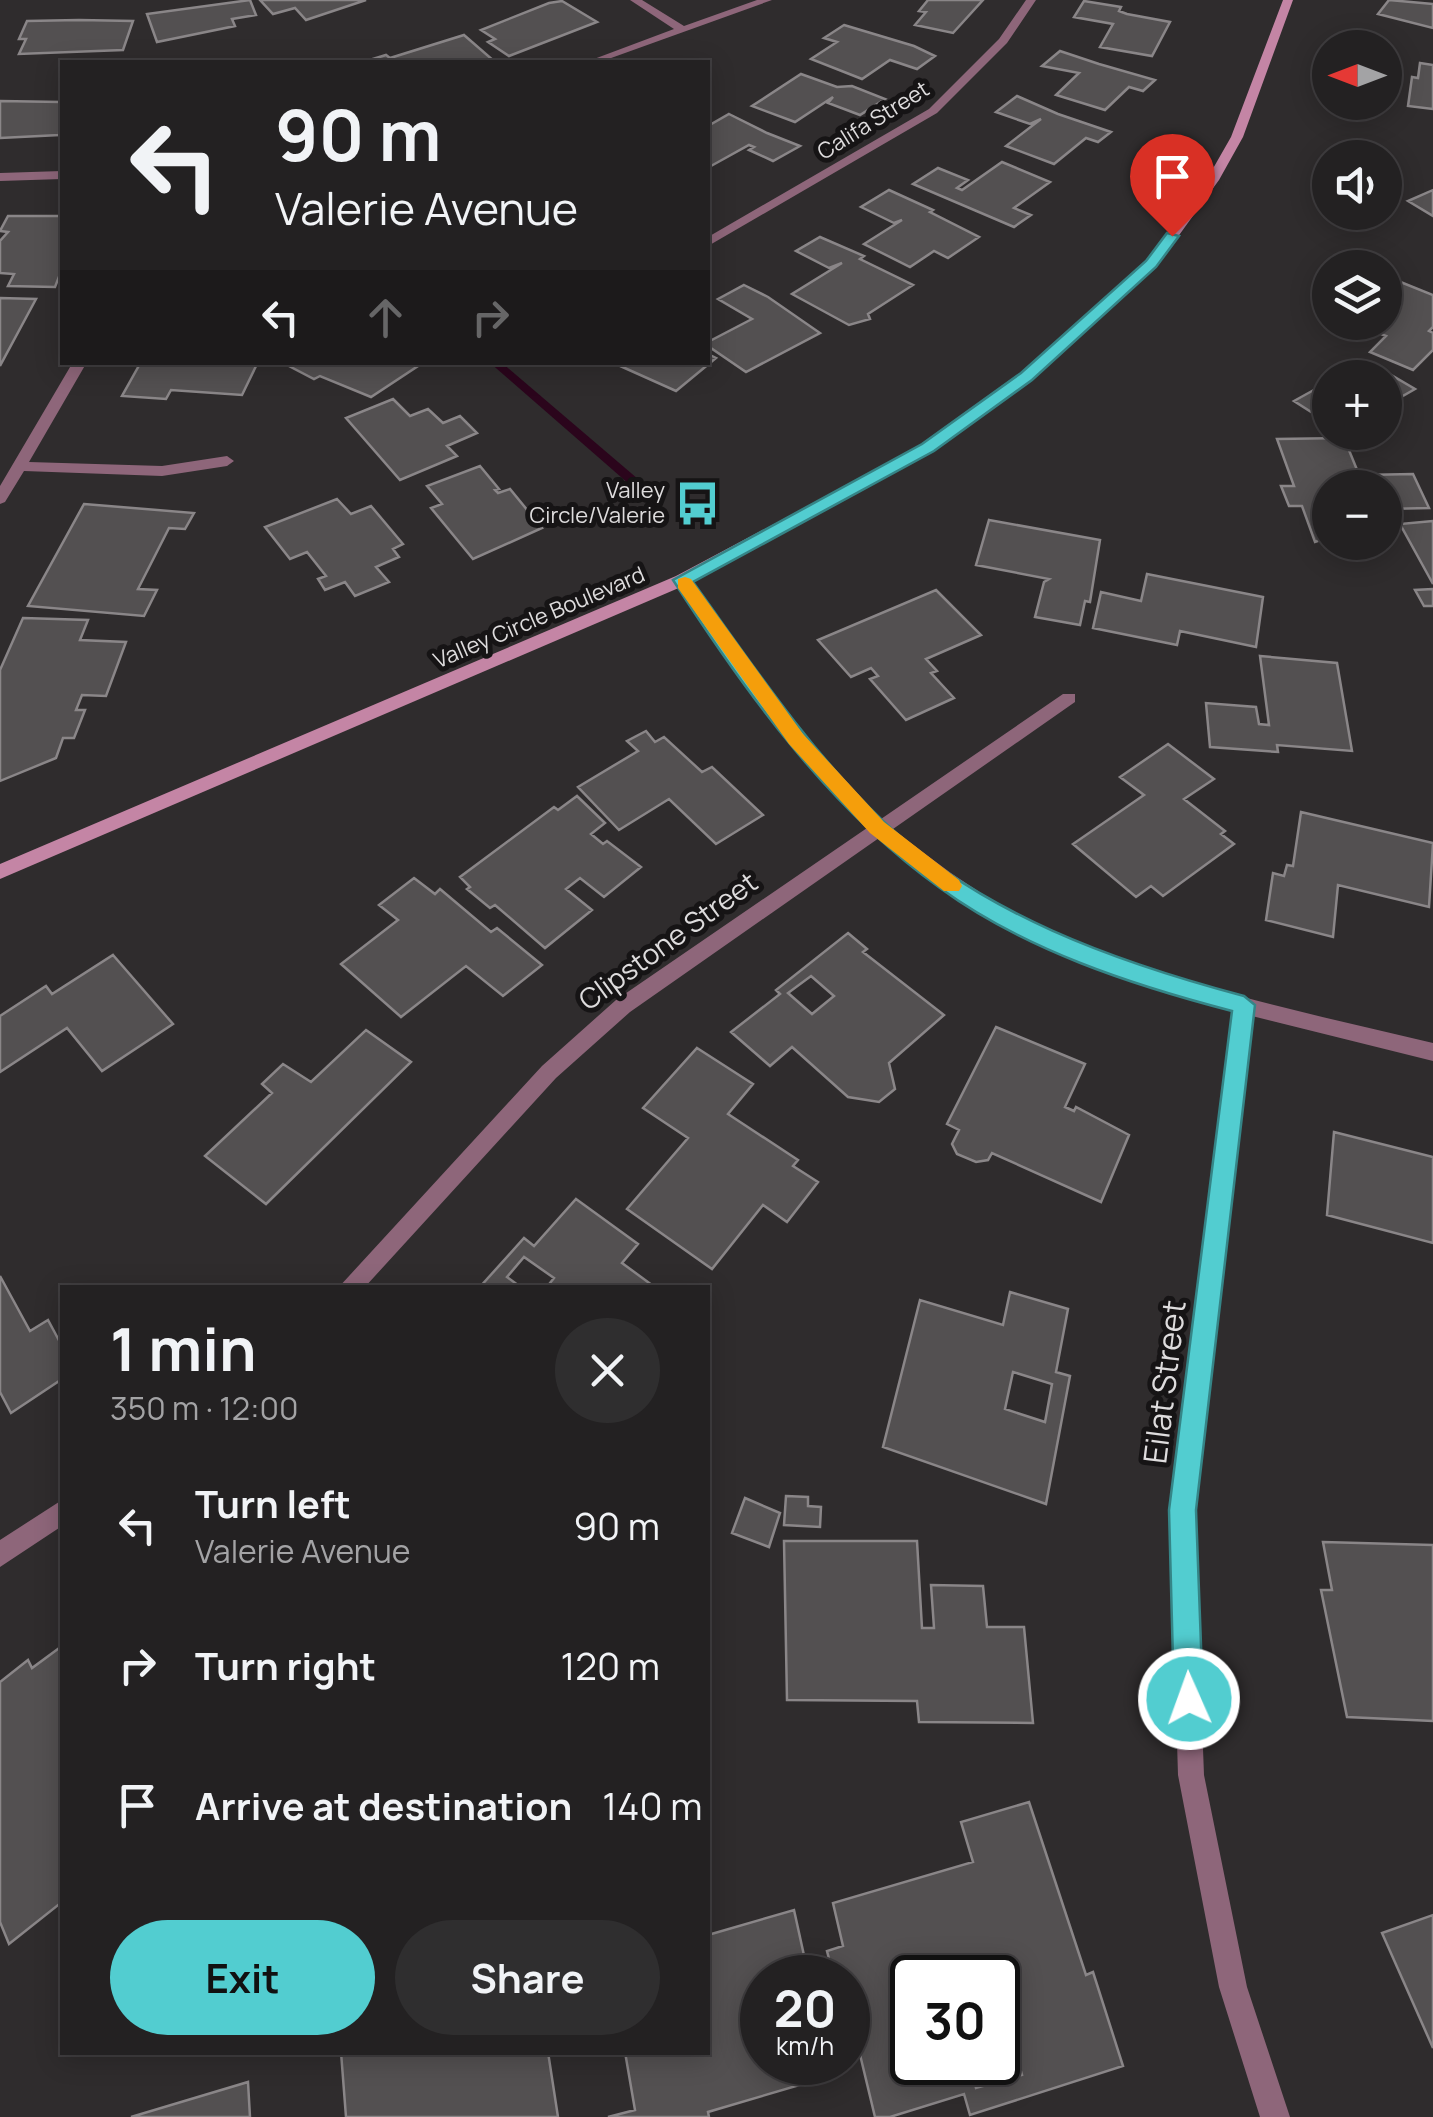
<!DOCTYPE html>
<meta charset="utf-8">
<style>
body{margin:0;font-family:Manrope,sans-serif;background:#2f2e2f;color:#f1f3f6;height:100vh;display:flex;flex-direction:column;font-size:38px;white-space:nowrap}
*{box-sizing:border-box;margin:0}
p{font-size:32px;color:#a3a3a5}
.icon{flex:none;width:55px;height:55px;fill:none;stroke:currentColor;stroke-width:2;stroke-linecap:round;stroke-linejoin:round}
.map{position:relative;flex:1;overflow:hidden}
.sheet{position:absolute;left:60px;top:1285px;width:650px;height:770px;display:flex;flex-direction:column;background:#232122;border-radius:0px;box-shadow:0 5px 25px #0003,0 0 0 2px #403e40}
.sheet>*{flex:none}
.guide{position:absolute;left:60px;top:60px;width:650px;height:305px;border-radius:0px;box-shadow:0 5px 25px #0003,0 0 0 2px #403e40;background:#232122;color:#f1f3f6;overflow:hidden}
.needle{width:65px;rotate:270deg}
.controls{position:absolute;left:1312px;top:30px;display:grid;gap:20px}
.controls a{display:grid;place-items:center;width:90px;height:90px;border-radius:50%;background:#232122;box-shadow:0 5px 25px #0003,0 0 0 2px #403e40;font-size:50px}
.speed{position:absolute;left:740px;top:1955px;display:flex;gap:20px;font-size:50px;font-weight:700;text-align:center}
.speed>*{display:grid;place-content:center;width:130px;height:130px;border-radius:50%;background:#232122;box-shadow:0 5px 25px #0003,0 0 0 2px #403e40;line-height:1}
.speed small{font-size:25px;font-weight:400}
.speed .limit{border:5px solid #111;border-radius:15px;background:#fff;color:#111}
.pin{position:absolute;display:grid;place-items:center;width:85px;height:85px;color:#fff;margin:-102px -42px;border-radius:50% 50% 50% 0;rotate:-45deg;box-shadow:0 0 10px #0007}
.pin .icon{rotate:45deg}
.me{position:absolute;width:110px;margin:-55px;rotate:358deg;stroke-linejoin:round;filter:drop-shadow(0 0 8px #0008)}
.turn{display:flex;align-items:center;gap:35px;height:210px;padding:0 50px;font-size:45px}
.turn .icon{width:130px;height:130px;stroke-width:2.5}
.turn b{display:block;font-size:70px;line-height:85px}
.lanes{display:flex;align-items:center;height:95px;padding:0 50px;background:#0003;justify-content:center;gap:50px;direction:ltr}
.lanes .off{opacity:.35}
.round{display:grid;place-items:center;flex:none;width:105px;height:105px;border-radius:52px;background:#2f2e2f}
.head{display:flex;align-items:center;justify-content:space-between;height:170px;padding:0 50px}
h1{font-size:60px;font-weight:700;line-height:75px}
.primary-button{display:flex;gap:20px;margin-top:auto;padding:20px 50px}
.primary-button a{flex:1;height:115px;border-radius:60px;background:#52cdd0;color:#111;font-size:40px;font-weight:700;line-height:115px;text-align:center}
.primary-button a+a{background:#2f2e2f;color:#f1f3f6}
ul{padding:0;list-style:none}
li{display:flex;align-items:center;gap:30px;height:140px;padding:0 50px}
li div{flex:1}
li b{display:block;font-size:38px}
li em{font-style:normal}
.map>svg:first-child{display:block}
.lines{fill:none;stroke-linecap:round;stroke-linejoin:round}
.stream{fill:#2b051c;fill-rule:evenodd}
.building{fill:#535051;stroke:#8a8688;stroke-width:2.5;fill-rule:evenodd}
.minor{fill:#8e667a;fill-rule:evenodd}
.secondary{fill:#c485a5;fill-rule:evenodd}
.route{fill:#52cdd0;stroke:#358587;stroke-width:2.5}
.slow{fill:#f59e0b}
.labels{text-anchor:middle;stroke-width:10;stroke-linejoin:round;paint-order:stroke}
.far-street-label{font-size:22px;fill:#dedcdd;stroke:#161415}
.far-poi-label{font-size:22px;fill:#dedcdd;stroke:#161415;text-anchor:end}
.street-label{font-size:28px;fill:#dedcdd;stroke:#161415}
.near-street-label{font-size:32px;fill:#dedcdd;stroke:#161415}
</style>
<div class="map">
<svg width="1433" height="2117" viewBox="0 0 1433 2117">
<rect width="100%" height="100%" fill="#2f2c2d"/>
<g class="lines">
<path class="stream" d="M489,362H501L645,485V491H637Z"/>
</g>
<path class="building" d="M250,0L256,15L232,19L235,26L157,42L147,14Z
M260,0H366L306,20L295,8L273,14Z
M928,0H983L953,33L915,25L926,12L919,11Z
M1389,0L1433,4V28L1378,14Z
M562,1L597,22L509,56L488,42L495,39L481,30L549,3Z
M1084,1L1121,7L1119,11L1127,14L1170,22L1152,56L1100,47L1113,24L1074,17Z
M79,20L133,21L123,50L19,54L26,39H19L27,21Z
M844,25L914,46L935,56L917,69L890,60L862,79L811,59L837,42L824,38Z
M464,35L494,61L363,62L386,55L390,58Z
M1060,51L1099,64L1155,80L1143,91L1129,87L1105,110L1056,95L1079,73L1042,66Z
M1420,63L1433,65V109L1408,106L1412,77L1418,78Z
M801,74L837,87L852,86L885,99L860,115L828,103L833,97L795,122L752,106Z
M1017,96L1058,114L1111,132L1098,142L1086,138L1054,164L1006,146L1041,119L1030,124L996,112Z
M0,101L61,102L59,135L0,138Z
M729,114L767,133L800,146L773,161L749,150L754,147L749,145L711,166L708,165V126Z
M1002,162L1050,182L1014,208L1031,215L1014,227L913,184L938,168L968,180L957,188L962,190Z
M889,190L933,210L930,212L979,237L948,258L934,251L910,267L864,244L902,220L894,223L861,207Z
M1433,190V216L1408,201Z
M8,216H62V269L55,287L8,286L14,274L0,273V241L8,232L0,231Z
M820,237L864,256L860,259L913,285L868,314L870,319L849,325L792,294L842,263L829,268L796,251Z
M1398,281L1433,295V327L1429,331L1433,333V350L1413,370L1370,352L1386,336L1354,323L1385,322V293Z
M744,285L768,297L820,333L746,372L708,346V342L752,319L718,299Z
M0,298L36,299L0,366Z
M708,354L716,358L676,391L618,365L708,362Z
M141,362H258L242,395L171,390L166,399L122,396Z
M290,362H411L418,366L371,397L320,376L314,379L287,365Z
M1346,364L1359,372L1374,365L1415,389L1389,404L1393,407L1385,411V378H1335L1328,373Z
M1330,381V424L1294,401Z
M393,399L410,416L428,409L443,423L460,416L477,433L447,446L457,456L400,480L346,418Z
M1344,438L1362,482H1367L1364,475L1413,474L1429,508L1385,509V488H1330V537L1315,542L1302,506H1289L1281,486H1294L1277,439Z
M480,466L499,489L495,490L498,493L510,489L542,528L473,559L431,508L442,504L427,486Z
M337,499L351,514L371,506L403,544L393,549L399,557L376,567L389,582L355,596L345,582L325,590L318,579L326,576L307,552L290,559L265,527Z
M84,504L194,513L185,529L169,528L138,589L157,590L144,616L28,606Z
M989,520L1100,540L1090,602L1085,601L1080,625L1035,617L1044,582L1049,579L976,565Z
M1433,521V584L1400,524Z
M1147,574L1263,597L1256,647L1180,631L1177,645L1093,628L1101,592L1141,601Z
M1433,589V606H1424L1415,590Z
M936,590L981,635L926,659L937,671L931,673L954,698L906,720L870,679L878,676L871,668L851,677L818,640Z
M23,618L88,620L80,640L126,642L106,696L82,695L76,710H85L74,738H63L56,758L0,781V670Z
M1260,656L1337,663L1352,751L1277,745L1278,752L1210,747L1206,703L1256,707L1259,724L1269,725Z
M646,731L655,742L664,737L702,772L712,767L763,815L716,844L669,799L619,830L578,787L638,751L627,741Z
M1168,744L1214,779L1184,799L1225,831L1221,834L1234,844L1163,896L1151,886L1136,897L1073,844L1144,795L1120,777Z
M577,796L605,823L591,834L603,844L607,841L641,867L604,897L580,878L566,889L592,910L545,948L495,905L490,908L467,889L470,887L460,877L554,807L558,810Z
M1301,812L1433,843L1429,907L1338,885L1333,937L1266,920L1273,873L1284,876L1287,865L1293,866Z
M414,878L435,894L440,889L491,932L497,928L542,965L503,996L466,966L401,1017L341,964L398,920L379,905Z
M848,933L867,949L863,952L944,1015L889,1063L895,1089L879,1102L848,1097L792,1047L770,1066L731,1032L780,994L776,990ZM811,976L834,996L812,1014L788,993Z
M113,955L173,1024L102,1071L67,1028L0,1072V1016L46,986L52,994Z
M996,1027L1085,1064L1065,1107L1074,1111L1076,1107L1129,1135L1101,1202L992,1153L988,1160L976,1162L957,1154L952,1144L959,1130L947,1124Z
M366,1030L411,1062L266,1204L205,1156L272,1093L262,1084L283,1064L311,1082Z
M697,1048L753,1084L728,1114L798,1160L793,1166L818,1182L787,1222L763,1205L712,1269L627,1209L688,1138L643,1108Z
M1334,1132L1433,1157V1243L1327,1215Z
M576,1199L638,1244L622,1263L656,1288H546L554,1278L524,1257L507,1277L522,1288H479L524,1238L534,1246Z
M0,1276L30,1331L48,1320L62,1346V1379L11,1413L0,1392Z
M1010,1292L1068,1309L1056,1372L1070,1376L1046,1504L883,1447L920,1300L1003,1325ZM1013,1372L1052,1384L1045,1422L1005,1409Z
M786,1496L808,1497V1506L821,1507L820,1527L784,1525Z
M745,1498L780,1513L769,1547L732,1533Z
M784,1541H917L922,1628H934L931,1585L983,1586L987,1627H1024L1033,1723L919,1722L917,1701L787,1700Z
M1323,1542L1433,1545V1721L1347,1717L1321,1590H1332Z
M62,1646V1902L9,1944L0,1922V1682L28,1660L32,1668Z
M1029,1802L1086,1975L1093,1972L1123,2066L970,2115L964,2094L890,2117H875L856,2038L849,2041L848,2035V1978H834L827,1951L843,1946L833,1903L973,1862L961,1822ZM912,1978H998V2017L1005,2015L1022,2075L976,2088L970,2062H912Z
M794,1910L809,1978H762V2062H828L830,2076L708,2112L709,2117H608L635,2110L625,2052H708V1935Z
M1433,1915V2048L1382,1933Z
M341,2052H548L558,2117H346Z
M248,2082L250,2117H131Z"/>
<g class="lines">
<path class="minor" d="M630,0H642L684,26L757,0H772L600,62H586L674,29Z
M1026,0H1036L1007,43L937,113L708,246V237L929,109L999,39Z
M62,171V179L0,181V173Z
M73,362H87L29,462L162,466L227,456L234,461L227,466L162,476L24,471L5,502L0,504V486Z
M682,575L688,576L805,736L881,819L1063,694H1075V702L893,829C931,859 969,888 1012,911C1143,980 1290,1009 1433,1043V1061L1252,1016L1194,1510L1204,1775L1247,1987L1290,2117H1260L1219,1987L1178,1775L1170,1510L1234,1011C1097,974 990,927 879,838L630,1012L556,1078L364,1288H338L542,1066L616,1000L867,828C793,755 738,667 676,584V576Z
M62,1500V1526L0,1567V1540Z"/>
<path class="secondary" d="M1283,0H1293L1243,137L1219,180L1156,267L1031,380L933,451L688,584L0,879V864L676,576L923,445L1021,374L1146,261L1207,179L1231,137Z"/>
</g>
<path class="route" d="M1167,233L1179,236L1156,267L1032,380L934,451L693,582C752,664 809,750 883,821C981,914 1116,962 1244,996L1255,1005L1196,1510L1203,1699L1199,1710L1189,1714L1178,1710L1174,1699L1169,1510L1232,1011C1132,985 1025,950 940,888C829,809 746,693 673,580L922,444L1021,373L1146,261Z"/>
<path class="slow" d="M685,577L691,579L803,734L884,822L959,880L962,886L959,891H944L870,833L789,744L678,588V579Z"/>
<defs>
<symbol id="bus-bare" viewBox="-9 -9 18 18"><path d="M-5-6H5V4H4V6H2V4H-2V6H-4V4H-5ZM-3.5-4V0h7V-4ZM-3.5 1.2v1.5H-2V1.2ZM2 1.2v1.5H3.5V1.2Z" fill="#52cdd0" stroke="#161415" stroke-width="2.5" paint-order="stroke"/></symbol>
</defs>
<g fill-rule="evenodd">
<use href="#bus-bare" x="666" y="472" width="63" height="63"/>
</g>
<g class="labels">
<g class="far-street-label">
<text transform="translate(873 120) rotate(-32)" y="8">Califa Street</text>
<text transform="translate(539 617) rotate(-23)" y="8">Valley Circle Boulevard</text>
</g>
<g class="far-poi-label">
<text x="665" y="498">Valley<tspan x="665" dy="25">Circle/Valerie</tspan></text>
</g>
<g class="street-label">
<text transform="translate(668 941) rotate(-36)" y="10">Clipstone Street</text>
</g>
<g class="near-street-label">
<text transform="translate(1165 1382) rotate(-83)" y="11">Eilat Street</text>
</g>
</g>
</svg>
<div class="controls">
<a><svg class="needle" viewBox="-14 -14 28 28"><path d="M0-13l5 13h-10z" fill="#e53935"/><path d="M0 13l5-13h-10z" fill="#a3a3a5"/></svg></a>
<a><svg class="icon" aria-label="sound" viewBox="0 0 24 24"><path d="M4 9h4l5-4v14l-5-4H4zM17 9q2 3 0 6"/></svg></a>
<a><svg class="icon" aria-label="layers" viewBox="0 0 24 24"><path d="M12 4l9 5-9 5-9-5zM3 14l9 5 9-5"/></svg></a>
<a>+</a>
<a>−</a>
</div>
<div class="speed"><div>20<small>km/h</small></div><div class="limit">30</div></div>
<div class="pin" style="left:1172px;top:236px;background:#d93025"><svg class="icon" aria-label="arrive" viewBox="0 0 24 24"><path d="M6 21V4h12l-3 4 3 4H6"/></svg></div>
<svg class="me" style="left:1189px;top:1699px" viewBox="-20 -20 40 40"><circle r="17" fill="#52cdd0" stroke="#fff" stroke-width="3"/><path d="M0-11L8 9 0 5-8 9z" fill="#fff"/></svg>
<div class="guide">
<div class="turn"><svg class="icon" aria-label="left" viewBox="0 0 24 24"><path d="M17 20v-9H6M10 6l-5 5 5 5"/></svg><div><b>90 m</b>Valerie Avenue</div></div>
<div class="lanes"><svg class="icon" aria-label="left" viewBox="0 0 24 24"><path d="M17 20v-9H6M10 6l-5 5 5 5"/></svg><svg class="icon off" aria-label="ahead" viewBox="0 0 24 24"><path d="M12 20V5M6 11l6-6 6 6"/></svg><svg class="icon off" aria-label="right" viewBox="0 0 24 24"><path d="M7 20v-9h11M14 6l5 5-5 5"/></svg></div>
</div>
<section class="sheet">
<div class="head"><div><h1>1 min</h1><p>350 m · 12:00</p></div><a class="round"><svg class="icon" aria-label="close" viewBox="0 0 24 24"><path d="M6 6l12 12M18 6L6 18"/></svg></a></div>
<ul>
<li><svg class="icon" aria-label="left" viewBox="0 0 24 24"><path d="M17 20v-9H6M10 6l-5 5 5 5"/></svg><div><b>Turn left</b><p>Valerie Avenue</p></div><em>90 m</em></li>
<li><svg class="icon" aria-label="right" viewBox="0 0 24 24"><path d="M7 20v-9h11M14 6l5 5-5 5"/></svg><div><b>Turn right</b></div><em>120 m</em></li>
<li><svg class="icon" aria-label="arrive" viewBox="0 0 24 24"><path d="M6 21V4h12l-3 4 3 4H6"/></svg><div><b>Arrive at destination</b></div><em>140 m</em></li>
</ul>
<div class="primary-button"><a>Exit</a><a>Share</a></div>
</section>
</div>
